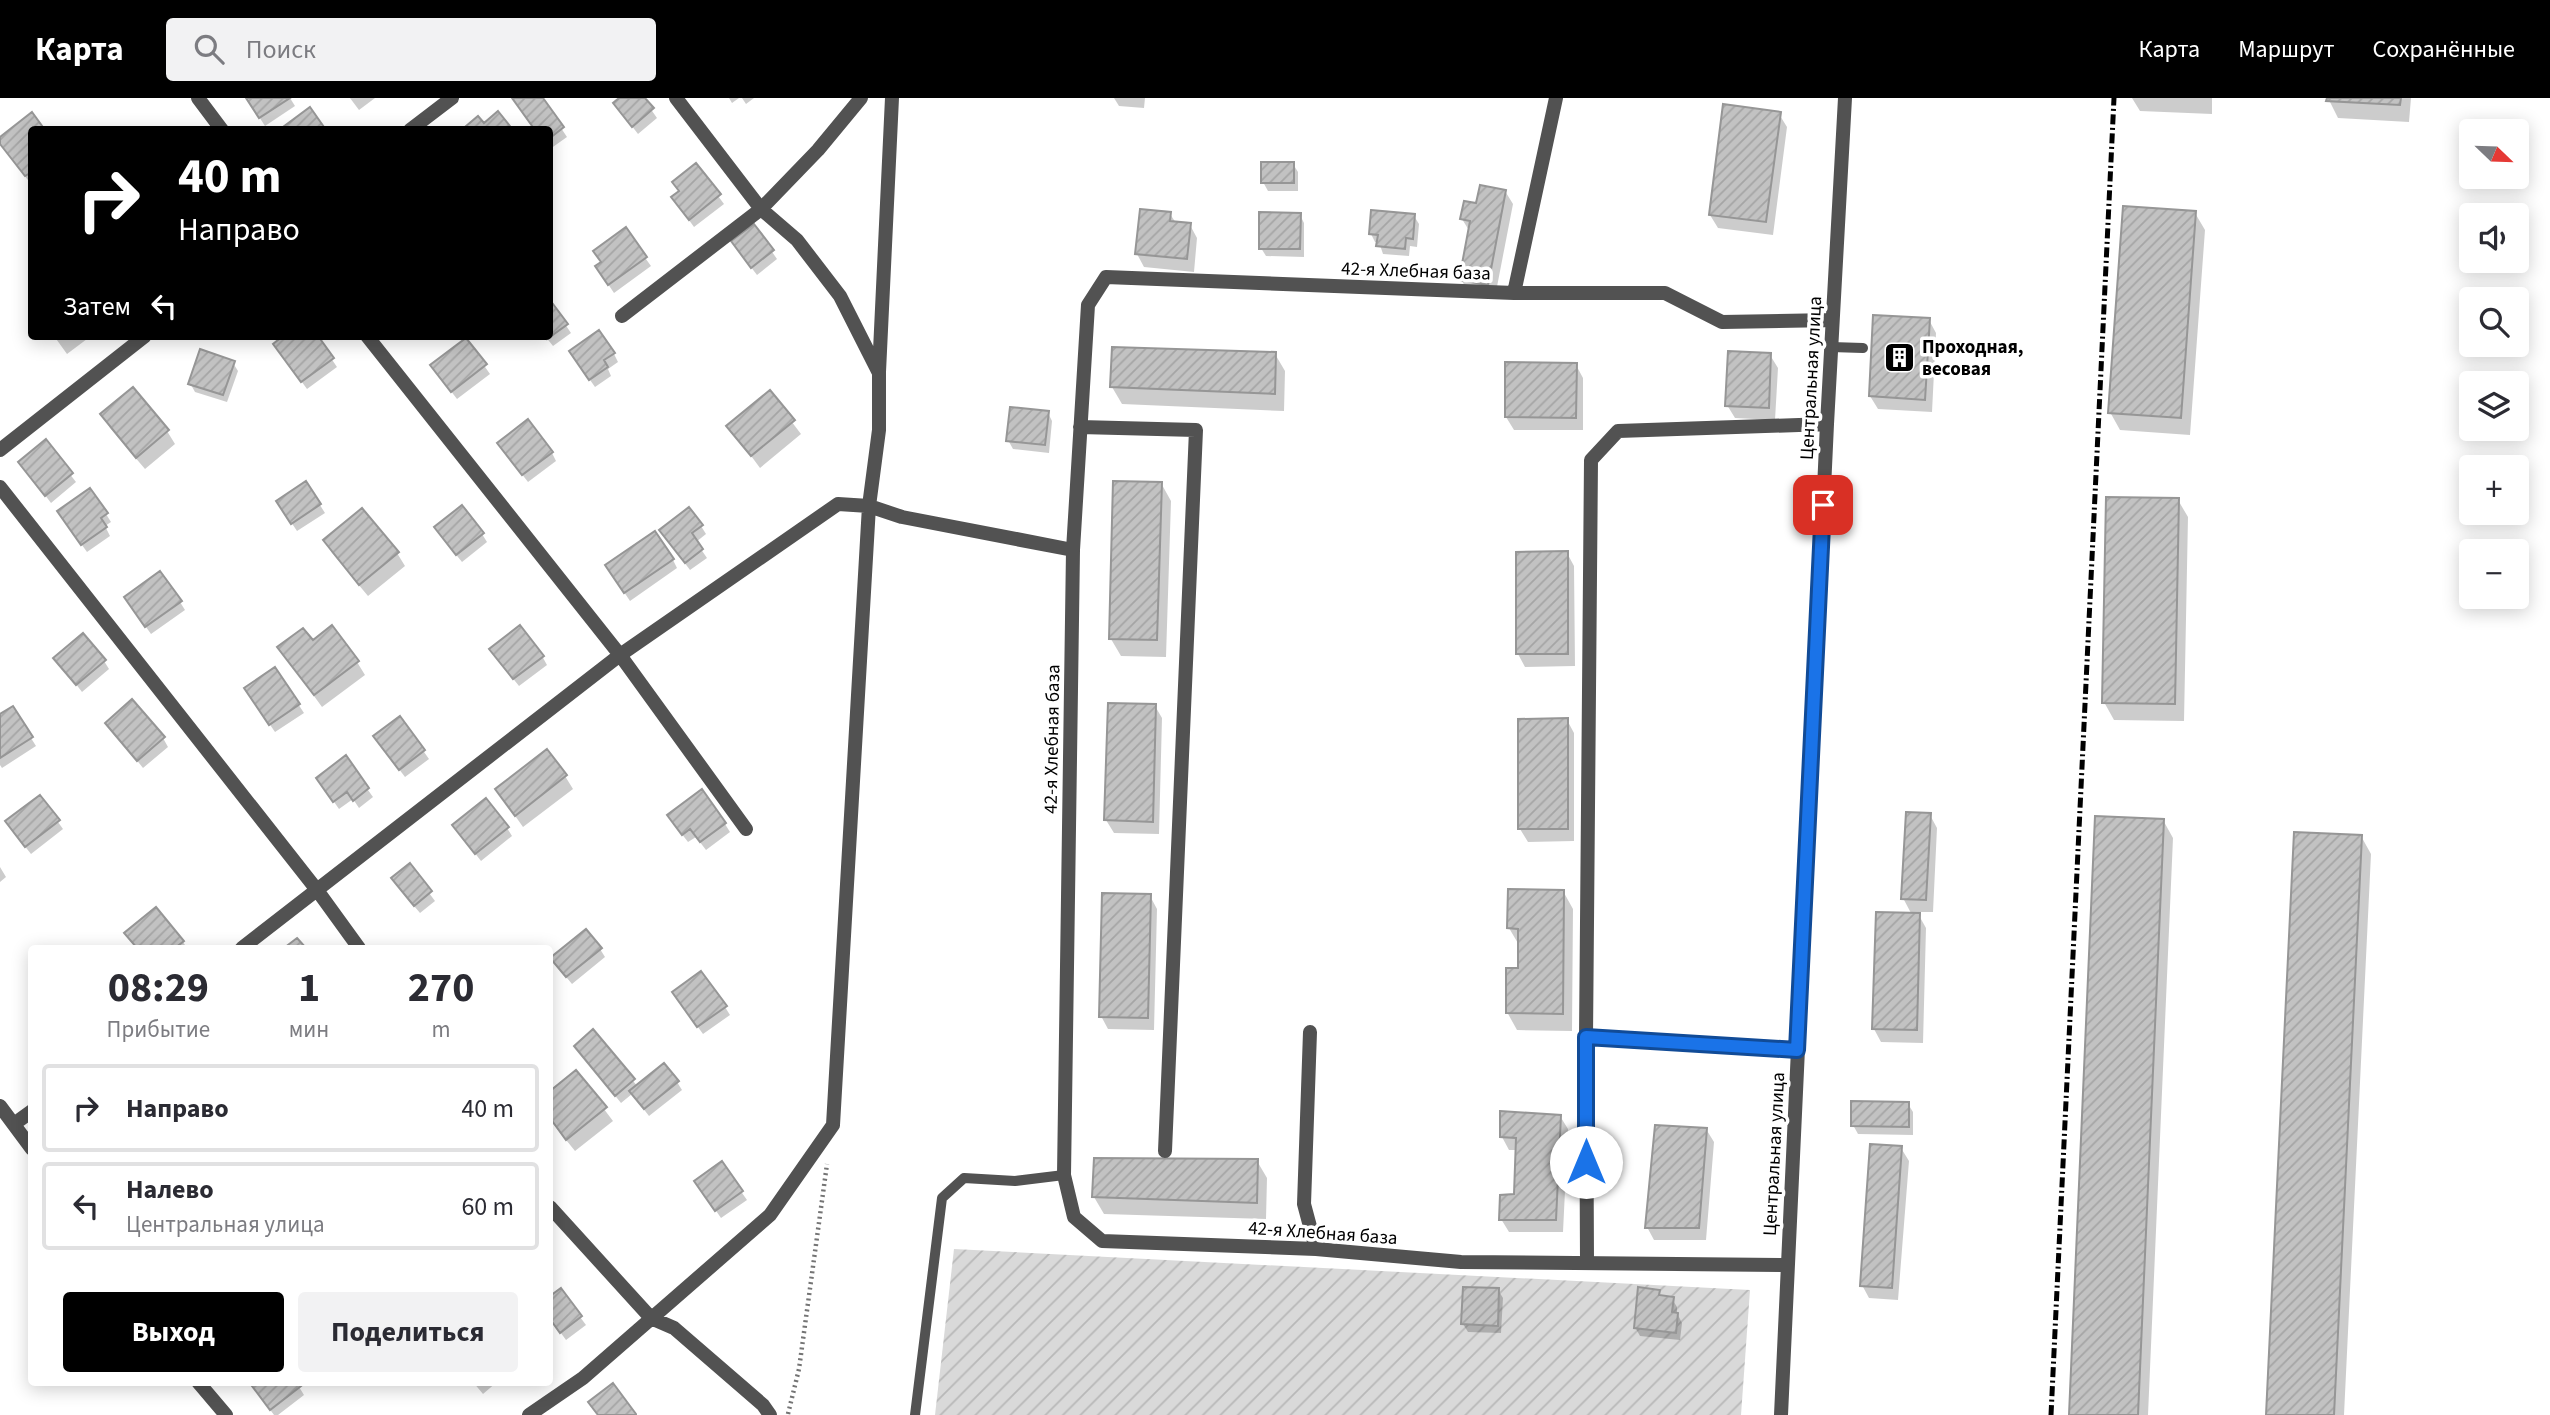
<!DOCTYPE html>
<html lang="ru">
<meta charset="utf-8">
<style>
body{margin:0;font-family:"Source Sans 3",sans-serif;background:#f2f2f3;color:#2b2b33;height:100vh;display:flex;flex-direction:column;font-size:26px;white-space:nowrap}
*{box-sizing:border-box;margin:0}
p{font-size:23px;color:#7c7c81}
.icon{flex:none;width:38px;height:38px;fill:none;stroke:currentColor;stroke-width:2;stroke-linecap:round;stroke-linejoin:round}
.map{position:relative;flex:1;overflow:hidden}
.sheet{position:absolute;left:28px;top:847px;width:525px;height:441px;display:flex;flex-direction:column;background:#fff;border-radius:7px;box-shadow:0 4px 18px #0003}
.sheet>*{flex:none}
.top-card{position:absolute;left:28px;top:28px;width:525px;height:214px;border-radius:7px;box-shadow:0 4px 18px #0003;background:#000;color:#fff;overflow:hidden}
.needle{width:46px;rotate:113deg}
.fabs{position:absolute;left:2459px;top:21px;display:grid;gap:14px}
.fabs a{display:grid;place-items:center;width:70px;height:70px;border-radius:7px;background:#fff;box-shadow:0 4px 18px #0003;font-size:35px}
.pin{position:absolute;display:grid;place-items:center;width:60px;height:60px;color:#fff;margin:-30px;border-radius:14px;box-shadow:0 4px 10px #0006}
.me{position:absolute;width:77px;margin:-38px;rotate:0deg;stroke-linejoin:round;filter:drop-shadow(0 0 5px #0008)}
.turn{display:flex;align-items:center;gap:24px;height:147px;padding:0 35px;font-size:32px}
.turn .icon{width:91px;height:91px;stroke-width:2.5}
.turn b{display:block;font-size:49px;line-height:60px}
.then{display:flex;align-items:center;height:66px;padding:0 35px;background:#0003;gap:14px;font-size:26px}
.eta{display:flex;justify-content:space-evenly;align-items:center;height:119px;text-align:center}
.eta b{font-size:42px;font-weight:700;line-height:49px}
.primary-button{display:flex;gap:14px;margin-top:auto;padding:14px 35px}
.primary-button a{flex:1;height:80px;border-radius:7px;background:#000;color:#fff;font-size:28px;font-weight:700;line-height:80px;text-align:center}
.primary-button a+a{background:#f2f2f3;color:#2b2b33}
ul{padding:0;list-style:none}
li{display:flex;align-items:center;gap:21px;height:88px;margin:0 14px 10px;padding:0 21px;border:4px solid #e1e1e2;border-radius:7px}
li div{flex:1}
li b{display:block;font-size:26px}
li em{font-style:normal}
header{display:flex;align-items:center;gap:42px;box-sizing:border-box;height:98px;padding:0 35px;background:#000;color:#fff}
header strong{font-size:33px}
nav{display:flex;gap:38px;margin-inline-start:auto;font-size:24px}
.search{width:490px;height:63px;background:#f2f2f3;display:flex;align-items:center;gap:18px;box-sizing:border-box;padding:0 24px;border-radius:7px;color:#7c7c81;font-size:26px}
.map>svg:first-child{display:block}
.garden{fill:url(#garden-furrows)}
.shadow{fill:#0003}
.building{fill:url(#building-hatch);stroke:#969696;stroke-width:2}
.lines{fill:none;stroke-linecap:round;stroke-linejoin:round}
.path{stroke:#747474;stroke-width:4.5;stroke-dasharray:2 3.5;stroke-linecap:butt}
.lane{stroke:#525252;stroke-width:10}
.street{stroke:#525252;stroke-width:14}
.rail{stroke:#000;stroke-width:5;stroke-dasharray:10 3.5 2 3.5;stroke-linecap:butt}
.route-casing{stroke:#114b97;stroke-width:18}
.route{stroke:#1a73e8;stroke-width:12}
.labels{text-anchor:middle;stroke-width:7;stroke-linejoin:round;paint-order:stroke}
.street-label{font-size:19px;fill:#000;stroke:#fff}
.poi-label{font-size:19px;font-weight:bold;fill:#000;stroke:#fff;text-anchor:start}
</style>
<header>
<strong>Карта</strong>
<div class="search"><svg class="icon" aria-label="search" viewBox="0 0 24 24"><circle cx="10" cy="10" r="6"/><path d="M15 15l6 6"/></svg>Поиск</div>
<nav><a>Карта</a><a>Маршрут</a><a>Сохранённые</a></nav>
</header>
<div class="map">
<svg width="2550" height="1317" viewBox="0 0 2550 1317">
<defs>
<pattern id="garden-furrows" width="10" height="10" patternUnits="userSpaceOnUse" patternTransform="scale(1.75)"><rect width="10" height="10" fill="#d9d9d9"/><path d="M-1 1l2-2M0 10L10 0M9 11l2-2" fill="none" stroke="#b8b8b8"/></pattern>
<pattern id="building-hatch" width="6" height="6" patternUnits="userSpaceOnUse" patternTransform="scale(1.75)"><rect width="6" height="6" fill="#c2c2c2"/><path d="M-1 1l2-2M0 6l6-6M5 7l2-2" fill="none" stroke="#a5a5a5"/></pattern>
</defs>
<rect width="100%" height="100%" fill="#fff"/>
<path class="garden" d="M954,1151L1750,1192L1741,1317H935Z"/>
<path class="shadow" d="M247,0H290L295,8L265,28Z
M350,0H375L359,12Z
M513,0H541L567,39L550,51V32Z
M622,0H643L657,20L638,36L615,6Z
M729,0H739L732,5Z
M742,0H754L746,6Z
M1114,0H1145L1144,10L1119,8Z
M2132,0H2212V16L2140,13Z
M2328,0H2411L2409,24L2338,20Z
M1779,16L1787,29L1773,137L1718,130L1710,117Z
M32,32V85L31,86L3,50L0,41Z
M1293,66L1298,74V93H1268L1263,84Z
M695,67L724,106L694,129L673,100L680,94L674,85Z
M1505,93L1513,106L1495,199L1468,194L1461,181L1470,134L1462,121L1477,107Z
M2195,115L2205,132L2190,337L2120,332L2110,314Z
M1170,116L1176,125L1190,127L1197,140L1194,174L1144,169L1137,156Z
M1300,117L1304,125V159L1266,158L1261,150Z
M1414,118L1419,126L1417,149L1410,148L1409,158L1383,156L1379,144H1375L1371,136Z
M754,128L777,161L757,177L738,152Z
M625,132L651,168L614,195L602,177V165Z
M550,204L571,235L553,248L545,238H550Z
M1929,222L1936,235L1932,314L1878,311L1870,298Z
M54,238H91L67,256Z
M286,238H316L337,269L307,291L280,254Z
M466,242L490,276L457,301L437,275Z
M614,256L618,264L608,271L611,278L595,289L576,262Z
M1275,256L1285,273L1284,313L1122,306L1112,289Z
M1770,257L1778,270L1775,322L1735,320L1727,307Z
M233,265L238,273L227,304L195,294L190,285Z
M1576,267L1583,280V332H1514L1506,319Z
M769,294L801,336L760,370L729,328Z
M1048,315L1052,323L1049,355L1013,351L1008,342Z
M103,317L167,333L175,346L145,371L110,330Z
M45,344L76,384L51,405L20,364Z
M504,353L552,355L556,363L528,384Z
M306,385L325,415L297,433L283,412Z
M1161,385L1171,403L1166,559L1121,558L1111,541Z
M2178,402L2188,419L2184,623L2114,622L2104,604Z
M106,416L111,424L105,428L110,438L87,454L64,422Z
M701,428L706,436L696,444L707,460L690,472L666,440Z
M482,436L487,444L462,464L441,438Z
M325,443L397,455L405,468L368,498L332,455Z
M1567,455L1574,468L1575,568L1525,569L1518,556Z
M673,462L677,470L630,503L612,476Z
M180,504L185,512L151,536L131,508Z
M312,545L357,564L365,577L322,609L279,550Z
M542,558L547,567L519,588L496,559Z
M56,560L104,563L109,571L82,594Z
M275,571L304,615L275,634L251,599Z
M1155,608L1162,620L1159,736L1114,735L1106,722Z
M12,610L36,648L2,670L0,667V618Z
M400,620L429,661L405,679L380,646Z
M1567,622L1574,635V743L1528,744L1520,731Z
M107,625L163,640L168,649L143,670Z
M345,660L373,699L359,710L353,701L339,711L323,688Z
M565,678L573,691L523,729L497,692Z
M40,699L63,731L31,756L12,732Z
M1930,717L1937,730L1933,814H1917L1926,830L1923,945L1881,944L1874,931L1912,817L1903,800Z
M2163,722L2173,740L2148,1317H2071Z
M674,726H725L730,734L706,752L696,739L688,744Z
M454,728L507,730L512,738L481,763Z
M2361,738L2371,756L2344,1317H2268Z
M409,768L435,803L420,815L398,789Z
M0,769L6,779L0,784Z
M1563,793L1573,811L1572,933L1517,932L1507,914L1520,872L1519,847L1509,830Z
M1150,798L1157,811L1154,932L1108,931L1101,918Z
M156,811L183,844L187,850H137L131,843L126,835Z
M600,851L605,859L572,886L557,868Z
M679,903L725,909L730,917L703,936Z
M593,934L638,989L677,984L682,992L649,1018L632,996L621,1005L576,949Z
M576,974L613,1023L575,1053L550,1022V996Z
M1908,1006L1913,1014V1037L1858,1036L1853,1027Z
M1560,1018L1568,1031L1563,1134H1509L1501,1121L1516,1098L1518,1052H1509L1502,1039Z
M1706,1031L1714,1044L1706,1142H1654L1647,1129Z
M1901,1050L1909,1063L1898,1202L1869,1200L1862,1187Z
M1257,1063L1267,1080L1266,1121L1104,1116L1094,1099Z
M721,1065L747,1102L721,1120L701,1091Z
M560,1192L586,1227L566,1242L550,1220V1201Z
M1498,1192L1503,1200L1501,1235L1468,1234L1463,1226Z
M1658,1194L1662,1200L1672,1201L1677,1209V1215L1682,1225L1680,1242L1640,1238L1635,1229Z
M296,1284L304,1297L278,1317H274L255,1291Z
M473,1284H497L483,1296Z"/>
<path class="building" d="M246,0H290L259,20Z
M512,0H543L564,29L550,40V32H535Z
M619,0H645L654,10L632,29L613,5Z
M2327,0H2401L2400,7L2326,3Z
M1723,6L1781,14L1766,124L1709,117Z
M310,9L326,32H285L283,29Z
M498,13L513,32H467L465,29L478,18L484,25Z
M32,14L45,32H32V74L25,78L0,46V39Z
M1261,64H1294V85H1261Z
M696,65L721,96L689,122L671,99L679,93L672,84Z
M1480,87L1506,92L1488,187L1459,182L1470,123L1460,121L1464,103L1476,105Z
M2123,108L2196,113L2181,320L2108,315Z
M1140,111L1171,114L1170,123L1191,125L1187,161L1135,156Z
M1371,112L1415,116L1413,141L1406,140L1405,151L1376,148L1378,137L1369,136Z
M1259,114L1301,115L1300,151H1259Z
M754,126L774,152L751,170L731,143Z
M626,129L647,159L608,187L595,168L601,164L593,153Z
M550,202L568,226L547,241L545,238H550Z
M1873,217L1930,220L1925,302L1869,298Z
M599,232L615,255L604,262L608,269L589,282L569,253Z
M283,238H318L334,260L301,284L273,246Z
M466,240L487,266L451,294L430,267Z
M1112,249L1276,254L1275,296L1110,289Z
M200,251L235,263L223,297L188,286Z
M1728,253L1771,255L1769,310L1725,308Z
M1505,264L1577,265L1576,320L1505,319Z
M133,289L169,332L136,360L100,316Z
M770,292L795,322L751,358L726,328Z
M1010,309L1049,313L1045,347L1006,343Z
M528,321L553,354L522,377L497,345Z
M46,341L73,375L45,398L18,364Z
M306,383L321,406L291,426L276,403Z
M1113,383L1162,384L1157,542L1109,541Z
M90,390L108,415L101,420L107,429L81,447L57,413Z
M2106,399L2179,400L2175,606L2102,605Z
M462,407L484,435L456,457L434,429Z
M689,409L703,427L692,435L703,451L685,465L659,432Z
M362,410L399,454L359,487L323,442Z
M655,433L674,461L624,495L605,467Z
M1568,453V556H1516V454Z
M160,473L182,503L145,529L124,499Z
M332,527L359,563L314,597L277,549L303,530L313,542Z
M520,527L544,558L513,581L489,551Z
M83,535L106,562L76,587L53,560Z
M275,569L300,606L269,627L244,590Z
M132,601L165,639L137,663L105,625Z
M1108,605L1156,606L1153,724L1104,722Z
M13,608L33,639L0,660V616Z
M400,618L425,652L399,672L373,638Z
M1568,620V731H1518V621Z
M547,651L567,677L515,718L495,691Z
M346,657L369,690L353,703L347,694L333,704L316,680Z
M702,691L726,725L700,744L690,731L682,737L667,717Z
M40,697L60,722L25,749L5,723Z
M486,700L509,729L475,756L452,727Z
M1906,714L1931,715L1926,802L1901,801Z
M2095,718L2164,721L2138,1317H2069Z
M2294,734L2362,737L2334,1317H2266Z
M410,765L432,793L414,808L391,780Z
M1508,791L1564,792L1563,916L1506,915V870H1518V831L1507,830Z
M1102,795L1151,796L1148,920L1099,919Z
M156,809L184,843L175,850H137L124,835Z
M1876,814L1920,815L1917,932L1872,931Z
M586,831L602,850L566,879L550,860Z
M297,840L306,850H284Z
M701,873L727,908L697,929L672,894Z
M593,931L635,981L615,998L574,948Z
M664,965L679,983L644,1011L629,993Z
M576,972L607,1009L566,1042L550,1020V993Z
M1851,1003L1909,1004V1029L1851,1028Z
M1500,1013L1561,1017L1556,1122H1499L1500,1097L1514,1096L1516,1040L1500,1039Z
M1655,1027L1707,1030L1699,1130H1645Z
M1870,1046L1902,1048L1892,1190L1860,1188Z
M1094,1060L1258,1061L1257,1105L1092,1099Z
M722,1063L743,1093L715,1113L694,1083Z
M1463,1189L1499,1190L1498,1228L1461,1226Z
M1638,1189L1660,1192L1659,1197L1674,1199L1672,1214L1678,1215L1676,1235L1634,1230Z
M561,1190L582,1218L560,1235L550,1221V1198Z
M249,1284H298L301,1288L270,1312Z
M613,1285L636,1316V1317H598L588,1304Z"/>
<g class="lines">
<path class="path" d="M788,1316L799,1271L827,1066"/>
<path class="lane" d="M1831,249L1863,250
M915,1317L942,1100L964,1080L1015,1083L1064,1077"/>
<path class="street" d="M198,0L222,32
M676,0L761,111L797,142L840,198L878,273
M410,32L452,0
M1514,195L1556,0
M622,218L761,111L818,52L861,0
M367,238L620,557L746,731
M1080,329L1196,332L1165,1053
M0,352L145,238
M0,389L317,792L359,850
M242,850L620,557L838,406L869,408L902,419L1073,452
M1310,934L1304,1106L1316,1151
M1586,939L1797,952
M0,1008L32,1051
M14,1026L32,1013
M550,1109L651,1220L674,1230L763,1307L770,1317
M1587,1164L1586,939L1591,362L1618,333L1827,326
M1788,1167L1461,1164L1316,1151L1102,1143L1074,1119L1064,1077L1073,452L1088,207L1106,179L1514,195H1665L1722,224L1832,222
M198,1284L226,1317
M529,1317L583,1280L770,1117L833,1027L869,408L879,332V274L892,0
M1781,1317L1827,326L1845,0"/>
<path class="rail" d="M2051,1317L2114,0"/>
</g>
<g class="lines">
<defs>
<path id="route" d="M1586,1064V939L1797,952L1823,407"/>
</defs>
<use href="#route" class="route-casing"/>
<use href="#route" class="route"/>
</g>
<defs>
<symbol id="building-square" viewBox="-11 -11 22 22"><rect x="-9" y="-9" width="18" height="18" rx="4" fill="#000" stroke="#fff"/><path d="M-4-6H4V6H1V3H-1V6H-4ZM-2.5-4.3h1.7v1.8h-1.7ZM.8-4.3h1.7v1.8H.8ZM-2.5-1h1.7V.8h-1.7ZM.8-1h1.7V.8H.8Z" fill="#fff"/></symbol>
</defs>
<g fill-rule="evenodd">
<use href="#building-square" x="1882" y="242" width="35" height="35"/>
</g>
<g class="labels">
<g class="street-label">
<text transform="translate(1416 172) rotate(2)" y="7">42-я Хлебная база</text>
<text transform="translate(1810 280) rotate(-87)" y="7">Центральная улица</text>
<text transform="translate(1051 641) rotate(-89)" y="7">42-я Хлебная база</text>
<text transform="translate(1773 1056) rotate(-87)" y="7">Центральная улица</text>
<text transform="translate(1323 1134) rotate(4)" y="7">42-я Хлебная база</text>
</g>
<g class="poi-label">
<text x="1922" y="255">Проходная,<tspan x="1922" dy="22">весовая</tspan></text>
</g>
</g>
</svg>
<div class="fabs">
<a><svg class="needle" viewBox="-14 -14 28 28"><path d="M0-13l5 13h-10z" fill="#e53935"/><path d="M0 13l5-13h-10z" fill="#7c7c81"/></svg></a>
<a><svg class="icon" aria-label="sound" viewBox="0 0 24 24"><path d="M4 9h4l5-4v14l-5-4H4zM17 9q2 3 0 6"/></svg></a>
<a><svg class="icon" aria-label="search" viewBox="0 0 24 24"><circle cx="10" cy="10" r="6"/><path d="M15 15l6 6"/></svg></a>
<a><svg class="icon" aria-label="layers" viewBox="0 0 24 24"><path d="M12 4l9 5-9 5-9-5zM3 14l9 5 9-5"/></svg></a>
<a>+</a>
<a>−</a>
</div>
<div class="pin" style="left:1823px;top:407px;background:#d93025"><svg class="icon" aria-label="arrive" viewBox="0 0 24 24"><path d="M6 21V4h12l-3 4 3 4H6"/></svg></div>
<svg class="me" style="left:1586px;top:1064px" viewBox="-20 -20 40 40"><circle r="19" fill="#fff"/><path d="M0-13L10 11 0 6-10 11z" fill="#1a73e8"/></svg>
<div class="top-card">
<div class="turn"><svg class="icon" aria-label="right" viewBox="0 0 24 24"><path d="M7 20v-9h11M14 6l5 5-5 5"/></svg><div><b>40 m</b>Направо</div></div>
<div class="then">Затем<svg class="icon" aria-label="left" viewBox="0 0 24 24"><path d="M17 20v-9H6M10 6l-5 5 5 5"/></svg></div>
</div>
<section class="sheet">
<div class="eta">
<div><b>08:29</b><p>Прибытие</p></div>
<div><b>1</b><p>мин</p></div>
<div><b>270</b><p>m</p></div>
</div>
<ul>
<li><svg class="icon" aria-label="right" viewBox="0 0 24 24"><path d="M7 20v-9h11M14 6l5 5-5 5"/></svg><div><b>Направо</b></div><em>40 m</em></li>
<li><svg class="icon" aria-label="left" viewBox="0 0 24 24"><path d="M17 20v-9H6M10 6l-5 5 5 5"/></svg><div><b>Налево</b><p>Центральная улица</p></div><em>60 m</em></li>
</ul>
<div class="primary-button"><a>Выход</a><a>Поделиться</a></div>
</section>
</div>
